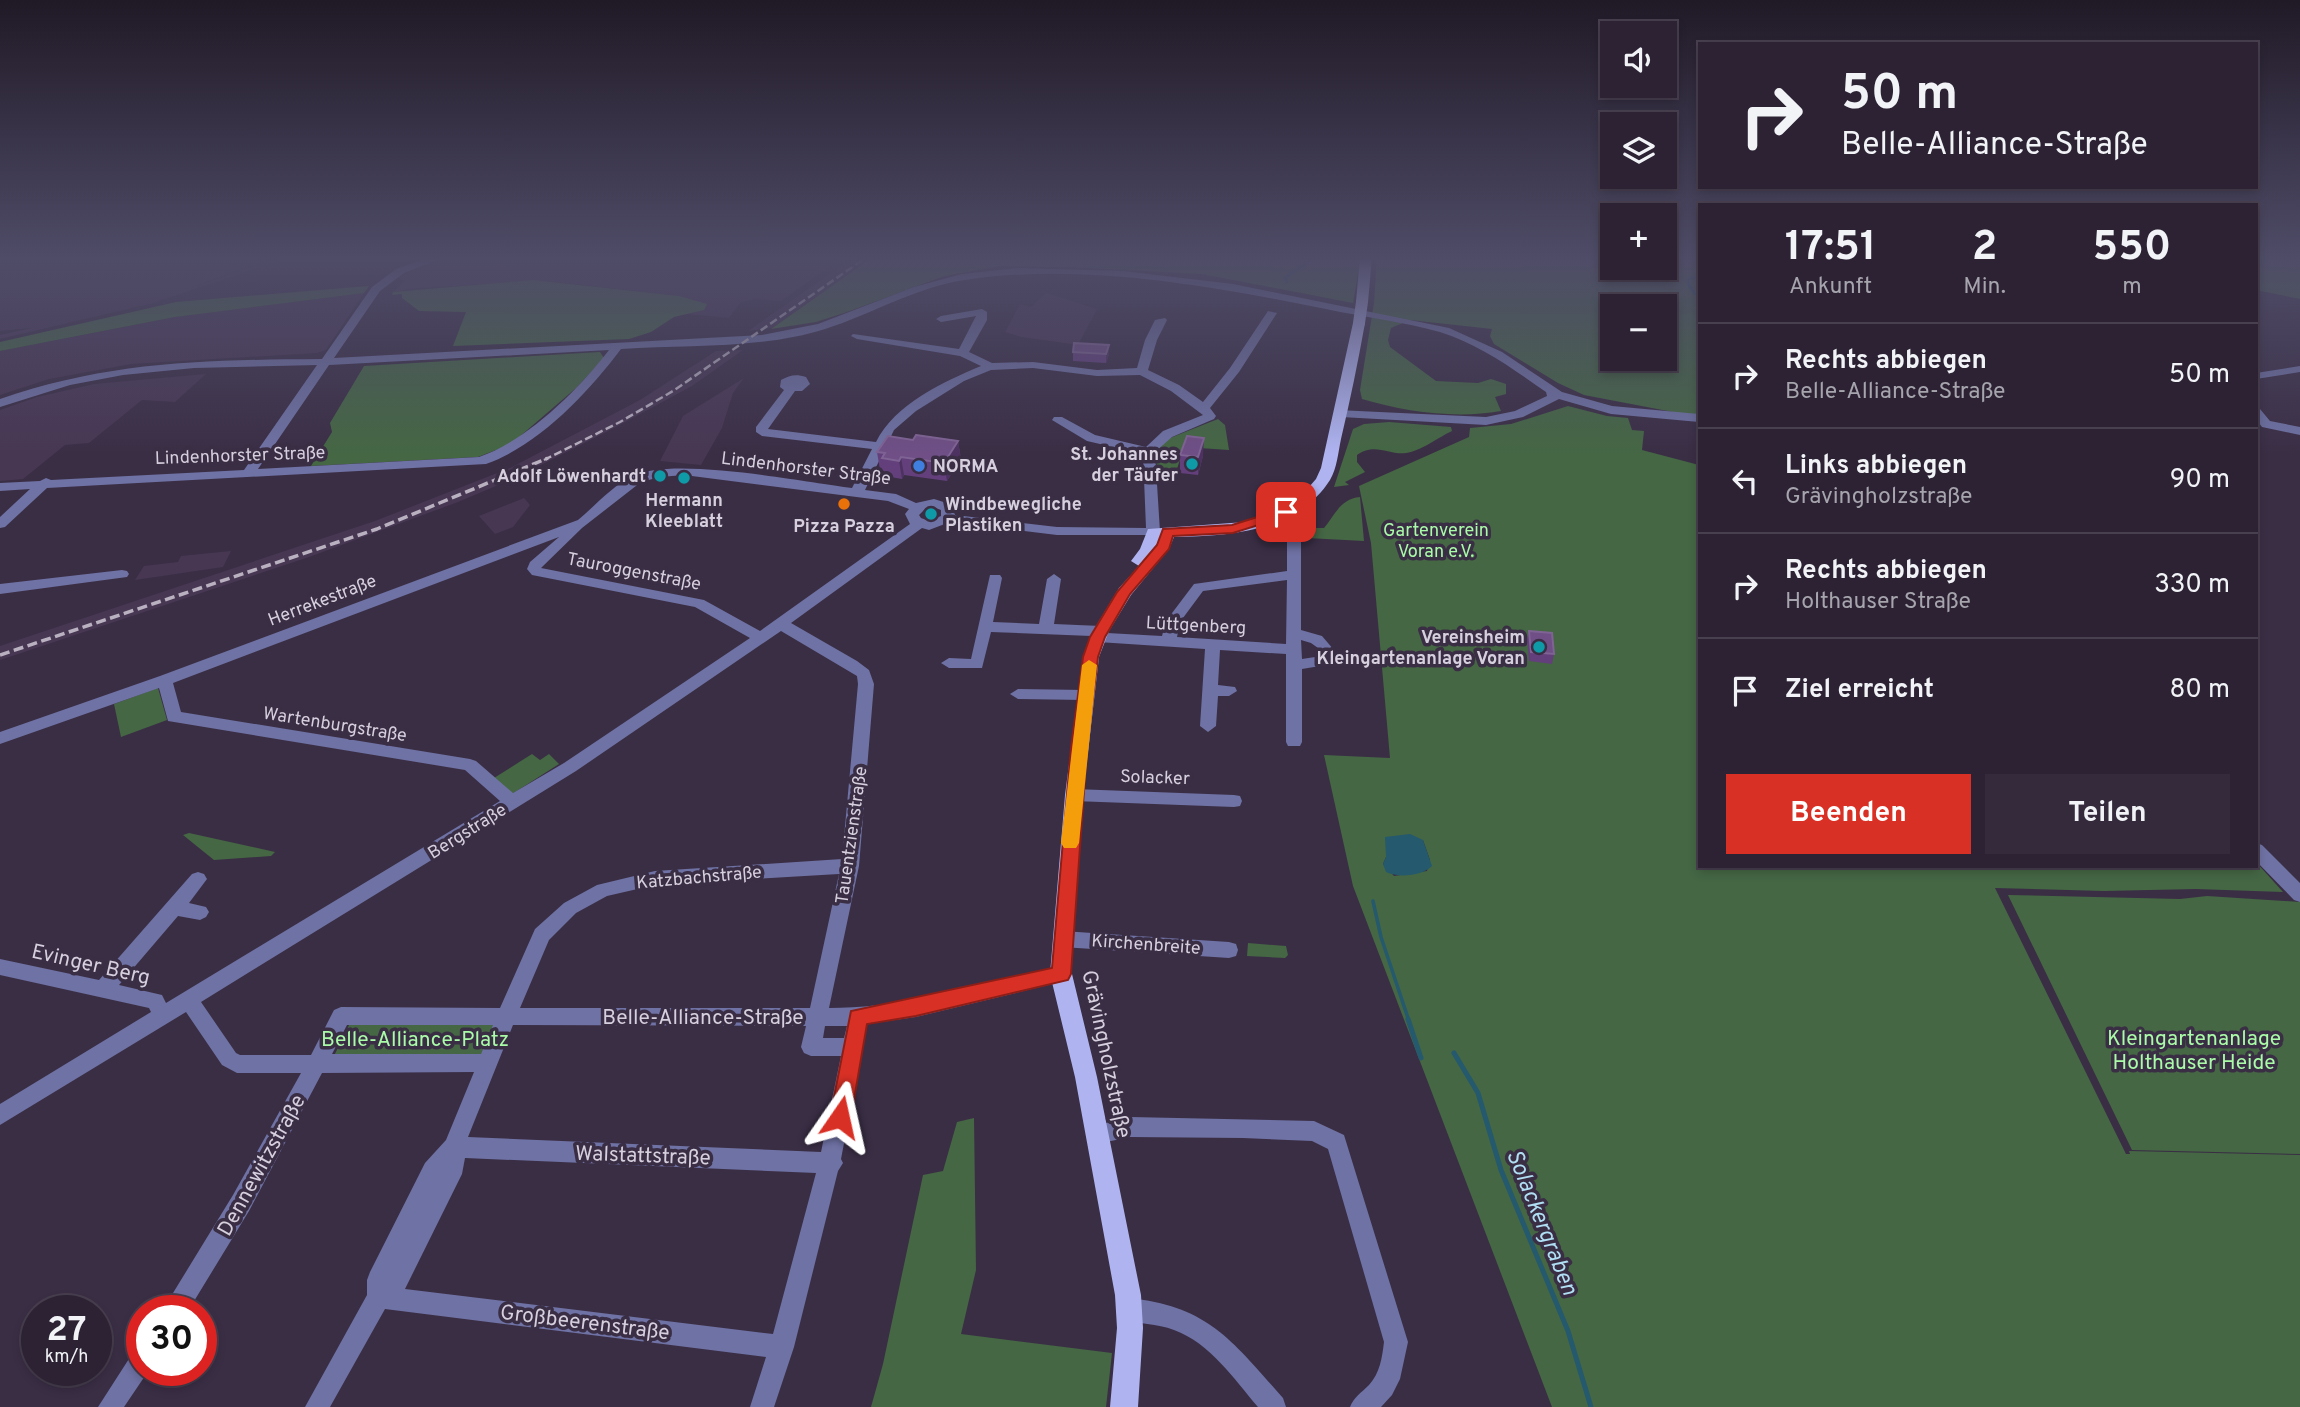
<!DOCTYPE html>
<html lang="de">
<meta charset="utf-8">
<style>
body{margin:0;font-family:Overpass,sans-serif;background:#342a3c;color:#f1f3f6;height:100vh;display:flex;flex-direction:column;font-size:26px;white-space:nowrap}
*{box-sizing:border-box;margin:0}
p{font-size:23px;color:#a6a4ac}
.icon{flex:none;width:38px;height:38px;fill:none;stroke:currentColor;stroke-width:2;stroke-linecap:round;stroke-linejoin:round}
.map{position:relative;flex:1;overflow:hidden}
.drawer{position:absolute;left:1698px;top:203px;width:560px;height:665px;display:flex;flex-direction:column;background:#2c2234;border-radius:0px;box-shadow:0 4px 10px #0003,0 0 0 2px #483f4f}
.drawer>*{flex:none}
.top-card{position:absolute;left:1698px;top:42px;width:560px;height:147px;border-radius:0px;box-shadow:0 4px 10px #0003,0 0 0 2px #483f4f;background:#2c2234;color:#f1f3f6;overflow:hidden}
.fabs{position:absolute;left:1600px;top:21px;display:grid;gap:14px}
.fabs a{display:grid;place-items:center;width:77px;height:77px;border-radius:0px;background:#2c2234;box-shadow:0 4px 10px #0003,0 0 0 2px #483f4f;font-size:35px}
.speed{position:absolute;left:21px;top:1295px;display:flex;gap:14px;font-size:35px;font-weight:700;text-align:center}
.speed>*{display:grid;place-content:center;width:91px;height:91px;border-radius:50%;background:#2c2234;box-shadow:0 4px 10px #0003,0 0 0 2px #483f4f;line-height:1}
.speed small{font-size:18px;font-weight:400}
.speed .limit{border:10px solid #d22;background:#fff;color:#111}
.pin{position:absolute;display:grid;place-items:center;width:60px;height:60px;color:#fff;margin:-30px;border-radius:14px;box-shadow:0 4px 10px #0006}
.me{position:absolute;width:77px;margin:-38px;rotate:11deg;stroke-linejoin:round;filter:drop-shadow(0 0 5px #0008)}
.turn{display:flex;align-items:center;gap:24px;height:147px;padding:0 28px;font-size:32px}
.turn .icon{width:91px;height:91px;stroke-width:2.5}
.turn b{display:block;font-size:49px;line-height:60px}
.eta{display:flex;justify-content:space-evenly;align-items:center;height:119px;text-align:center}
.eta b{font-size:42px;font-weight:700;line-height:49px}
.primary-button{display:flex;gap:14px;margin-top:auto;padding:14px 28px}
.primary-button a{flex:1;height:80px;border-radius:0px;background:#d93025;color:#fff;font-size:28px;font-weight:700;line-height:80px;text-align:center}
.primary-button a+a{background:#342a3c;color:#f1f3f6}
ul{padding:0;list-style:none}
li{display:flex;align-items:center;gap:21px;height:105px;padding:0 28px;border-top:2px solid #483f4f}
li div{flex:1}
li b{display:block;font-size:26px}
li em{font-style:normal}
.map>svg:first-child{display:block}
.built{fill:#473753}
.green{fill:#456744;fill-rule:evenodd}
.water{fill:#24596e}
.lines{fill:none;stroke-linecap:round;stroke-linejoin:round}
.stream-far2{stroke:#24596e;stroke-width:2.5}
.stream-far1{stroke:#24596e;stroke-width:3.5}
.stream{stroke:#24596e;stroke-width:5}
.minor{fill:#6f72a4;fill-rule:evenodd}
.major{fill:#afb4f1;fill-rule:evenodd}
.rail-far1{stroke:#b9b1c0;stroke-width:2.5;stroke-dasharray:8 3.5;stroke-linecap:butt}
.rail{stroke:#b9b1c0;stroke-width:3.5;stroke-dasharray:10 4.5;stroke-linecap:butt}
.major-bridge{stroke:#afb4f1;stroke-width:12}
.wall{fill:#63407b}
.shaded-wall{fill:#4d3261}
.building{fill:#6f4f86;stroke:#7f6394;stroke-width:2}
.route{fill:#d93025;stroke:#8d1f18;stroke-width:2}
.slow{fill:#f59e0b}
.culture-dot{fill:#0f9aa8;stroke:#3a2e45;stroke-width:2.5}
.shop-dot{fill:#3f7fe0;stroke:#3a2e45;stroke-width:2.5}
.food-dot{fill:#e8710a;stroke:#3a2e45;stroke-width:2.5}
.labels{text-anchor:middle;stroke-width:7;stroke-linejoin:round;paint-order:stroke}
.poi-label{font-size:18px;font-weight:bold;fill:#d6cfdd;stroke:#3a2e45;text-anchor:end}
.street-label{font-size:18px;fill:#d6cfdd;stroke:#3a2e45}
.park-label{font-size:18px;fill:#a9fba7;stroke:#3a2e45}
.near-street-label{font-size:21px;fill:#d6cfdd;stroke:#3a2e45}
.near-park-label{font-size:21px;fill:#a9fba7;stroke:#3a2e45}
.near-water-label{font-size:23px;font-style:italic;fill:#b0def2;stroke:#3a2e45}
</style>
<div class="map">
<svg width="2300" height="1407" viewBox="0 0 2300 1407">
<rect width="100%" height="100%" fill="#3a2e45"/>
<path class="built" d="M0,257H271L186,290L280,257H289L153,303L0,339V335L31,328L0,331Z
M450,257H843L781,301L755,299L741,302L729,318L688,314L703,310L679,296L549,281L418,288L393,292L405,281L397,277Z
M854,257H873L772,328L748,331Z
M364,293L326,350L317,353L131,364L49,379L0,395V351L175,317Z
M1046,293L1097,309L1078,345L1021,337L1005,332L1020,304L1031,307Z
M743,350L692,386L616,427L515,478L458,502L309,557L0,660V646L375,521L510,468L640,400L716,351Z
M206,374L175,402L142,400L89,443L65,445L23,479L0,481V410L37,397L94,384Z
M744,378L733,393L722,428L701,465L660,461L683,416Z
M524,498L530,505L513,527L495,534L479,516Z
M231,551L223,567L135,580L144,566L178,562L181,556Z"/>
<path class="green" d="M873,257H1361L1353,303L1202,274L1070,267L1000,266L944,276L847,312L816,322L771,329Z
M1377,257H1612V268H1664V257H1699V417L1584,395L1558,383L1494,344L1490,336L1492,329L1410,320L1391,328L1388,340L1390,347L1436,381L1478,383L1491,379L1506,384V394L1495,397L1501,411C1456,419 1406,412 1362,399L1360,390L1374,303ZM1612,306H1664V359H1612Z
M2256,257H2300V299L2256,290Z
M533,280L679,296L707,304L704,310L674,317L651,332L629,339L453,346L466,312L419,311L402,298V294L392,295L393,292Z
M369,286L364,293L175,317L0,351V342L176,302Z
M600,352L604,358L576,388L511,444L478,457L311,466L332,432L330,423L364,366Z
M1568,406L1607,416L1628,418L1632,430L1644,431L1642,450L1699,465V866H2256V862L2283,892L2196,889L2104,891L1995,888L2126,1154H2130L2129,1151L2300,1155V1407H1552L1353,886L1324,755L1390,758L1371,543L1359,486L1469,437L1470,428L1511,424ZM1423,840L1430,860L1427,871L1394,876L1383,864L1386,857Z
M1218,419L1225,425L1229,450L1184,447L1176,472L1158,470L1154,453L1165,440Z
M1389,422L1451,427L1452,431C1439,437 1421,451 1406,453C1388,455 1375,442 1357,455V462L1365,472L1345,482L1349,485L1334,487L1353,429L1364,424Z
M1360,497L1364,541L1307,538V528H1324C1335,515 1340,499 1360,497Z
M158,688L167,720L121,737L114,704Z
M532,754L540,760L549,754L559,764L512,794L494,778Z
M189,833L275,852L271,856L214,860L183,835Z
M2008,895L2180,899L2207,896L2300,902V1154L2132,1150Z
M1248,943L1286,946L1288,955L1285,958L1247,956Z
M351,1021H496L480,1057L333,1058Z
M974,1118L976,1270L961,1334L1112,1353L1106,1407H871L883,1364L923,1175L943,1171L957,1122Z"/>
<path class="water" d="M1410,834L1423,840L1432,866C1422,876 1399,878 1386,872L1383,864L1386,857L1385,837Z"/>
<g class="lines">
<path class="stream-far2" d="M1287,282L1285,278L1315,257
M1695,294L1688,284L1689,279L1699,276"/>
<path class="stream-far1" d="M1373,901L1381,937L1409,1021"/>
<path class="stream" d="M1408,1019L1421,1058
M1454,1053L1478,1093L1501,1170L1568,1331L1591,1407"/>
<path class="minor" d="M430,257H446L404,273L380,291L334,358L762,335L818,324L914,287L962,274L1018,268L1123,271L1233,284L1449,328L1502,352L1562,392L1612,406L1699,414V422L1611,414L1559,399L1523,417L1486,425L1341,417L1337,416V410L1486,417L1515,411L1547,396L1546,392C1513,369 1479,344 1440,332C1404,322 1364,317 1326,309C1211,286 1082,262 965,280C916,287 872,314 825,329C763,349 686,345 621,349C587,394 539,445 486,464L47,488L5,527L0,528V517L30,489L0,491V483L40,481L46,478L51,480L244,470L317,365L194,368L123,375L70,385L0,407V399C111,361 206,360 322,359L372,287L396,269ZM609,350C579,389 527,441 479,457L258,469L329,365Z
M982,309L987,312V320L969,352L992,363L1033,362L1097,370L1137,368L1145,340L1155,320L1165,318L1167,320L1157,340L1148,370L1179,385L1203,402L1230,368L1268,311L1277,313L1239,372L1210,408L1216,416L1214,419L1172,437L1155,452L1160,532L1158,535H1057L950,522L929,530L922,528L791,623L857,661L869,670L874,684L859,866L829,1008C907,1008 985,983 1061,966L1068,968L1071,974L1068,980L1061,982L916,1017L867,1024L841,1159L843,1163L838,1171L794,1347L774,1407H750L766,1357L385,1309L330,1407H305L367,1295V1280L370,1272L425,1163L446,1140L474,1072L322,1073L249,1211L188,1311H162L233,1195L301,1073H237L222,1065L186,1012L0,1125V1104L151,1012L149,1008L0,975V959L99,980L192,874L198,872L204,874L207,879L189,903L206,907L209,912L206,917L200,920L178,916L119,985L162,995L166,1003L500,801L465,770L168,721L159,688L0,744V732L160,676L578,520C595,506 613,485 633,476C673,456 803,482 852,488L872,449L762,436L756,432V427L784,390L780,387L781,380C790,375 796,374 806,377L810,384L802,391H795L768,429L876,442C895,404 943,382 981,366L960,356L857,339L851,336L853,334L959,349L976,316L941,322L936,319L941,316ZM1033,368L1097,376L1140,375L1171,391L1203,415L1163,431L1146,447L1095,435L1062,417H1054L1052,420L1087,441L1143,454L1146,528L1057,527L955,515L953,505L934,499L916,503L896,494L865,490L894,430L916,411L964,381L991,370ZM684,475L888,501L909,509L905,514L910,524L760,631L704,600L541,568L582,528L641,482L660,477ZM933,507L941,510V516L929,521L921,518L919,515L926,508ZM559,537L530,562L527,569L532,575L695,607L750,638L564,763L513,793L476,761L470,759L181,712L173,683ZM781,631L857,676L858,684L842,859L655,871L597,885L564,903L535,929L500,1008L341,1007L334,1010L311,1055H240L236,1053L201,1002L576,771ZM839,874L810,1008H520L549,940L576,913L607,896L655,885ZM347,1025H493L481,1054H332ZM513,1025L806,1026L801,1047L804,1053L811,1056H841L821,1152L468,1137ZM825,1026H847L844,1038H823ZM465,1158L816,1173L773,1334L405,1289L462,1174Z
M2300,366V372L2256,379V373Z
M2256,408L2260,409L2270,421L2300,427V435L2262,427L2256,419Z
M1294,531L1301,535V630L1322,636L1334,650L1326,665L1302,669V742L1300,746H1288L1286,742V654L1220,650L1218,685L1235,687L1237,691L1229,696H1218L1216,726L1208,732L1200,726L1205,649L1098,642L1093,641L1091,636L991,632L982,668H949L941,663L949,658L971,659L990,575H1000L1002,578L993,622L1039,624L1047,579L1054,574L1061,579L1054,624L1101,626L1106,627L1107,633L1162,636L1166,621L1194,584L1287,571V535ZM1287,580L1286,644L1177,637L1180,622L1203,591ZM1301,640L1311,643L1318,648L1315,657L1302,659Z
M122,570L127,571L129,574L127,577L0,594V584Z
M1018,689L1085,690L1093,695L1085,700L1018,699L1010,694Z
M1074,789L1234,795L1240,796L1242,801L1240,806L1234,807L1074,801L1068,800L1066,795L1068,790Z
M2256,843L2262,845L2300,883V902L2294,900L2256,861Z
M1062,931L1229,942L1236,944L1238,950L1236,956L1229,958L1062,947L1055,945L1053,939L1055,933Z
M1130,1117L1314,1121L1344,1135L1408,1342L1400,1379L1392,1395L1381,1407H1350C1354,1397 1361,1393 1369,1385C1380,1373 1382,1358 1384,1342L1328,1149L1312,1141L1243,1138L1130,1137L1097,1144L1090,1141L1086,1134L1090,1127Z
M1129,1298C1209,1306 1233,1342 1283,1398L1286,1407H1258C1234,1379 1210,1343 1174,1330C1157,1323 1138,1325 1121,1318L1117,1310L1121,1302Z
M142,1347V1370H149L124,1407H98L134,1351Z"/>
<path class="major" d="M1360,257H1372L1368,302L1362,306L1356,302Z
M1359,319L1365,323C1358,362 1350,401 1341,439C1338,453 1337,468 1330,480C1297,532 1229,536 1174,537L1169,549L1131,595L1109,631L1099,657L1083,795L1072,939V974L1097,1077L1141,1295L1143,1328L1138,1407H1110L1117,1328L1115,1295L1075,1077L1050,974L1065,795L1083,657L1093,631L1119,588L1139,566L1131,561L1140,549L1148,529L1245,522L1284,508L1302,495L1316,479L1321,468L1353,323Z"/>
<path class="rail-far1" d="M544,460L620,422L673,391L867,257"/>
<path class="rail" d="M0,655L377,529L548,458"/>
<path class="major-bridge" d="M1359,323L1362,302"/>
</g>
<path class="wall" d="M1073,352L1109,354L1106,363L1073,361Z
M958,441L961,459L947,481L904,475L902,479L885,476L884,471L880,470L877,452Z
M1180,455L1203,456L1198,475L1180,473Z
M1529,631L1554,654L1552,664L1529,661L1527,640Z"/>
<path class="shaded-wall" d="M1109,345V354L1106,363V354Z
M1204,438L1203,456L1198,475V457Z
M958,441L961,459L947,481L944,463Z
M901,457L904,475L902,479L899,461Z"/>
<path class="building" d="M1074,343L1109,345L1106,354L1073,352Z
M916,435L958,441L944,463L901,457L899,461L882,458L885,453L877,452L888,436L913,440Z
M1187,436L1204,438L1198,457L1180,455Z
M1529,631L1552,633L1554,654L1531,652Z"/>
<linearGradient id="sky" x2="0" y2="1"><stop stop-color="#201926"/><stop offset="0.57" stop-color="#4f4c68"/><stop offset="1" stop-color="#4f4c68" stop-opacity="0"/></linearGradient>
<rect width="2300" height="454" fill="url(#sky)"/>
<path class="route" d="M1286,508L1290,509V515L1233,533L1173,536L1169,549L1130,594L1105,637L1098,657L1087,748L1071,974L1068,980L916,1016L867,1024L851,1117L848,1124L840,1127L833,1124L830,1117L851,1011L1052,968L1071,748L1083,657L1090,637L1117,592L1157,545L1163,529L1232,525Z"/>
<path class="slow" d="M1089,660L1097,665L1079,843L1076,848H1064L1061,843L1082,665Z"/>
<g class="culture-dot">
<circle cx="1192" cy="464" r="7"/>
<circle cx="660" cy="476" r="7"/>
<circle cx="684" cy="478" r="7"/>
<circle cx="931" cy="514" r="7"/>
<circle cx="1539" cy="647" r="7"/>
</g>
<circle class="shop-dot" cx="919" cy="466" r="7"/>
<circle class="food-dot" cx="844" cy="504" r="7"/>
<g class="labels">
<g class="poi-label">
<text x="1178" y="460">St. Johannes<tspan x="1178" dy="21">der Täufer</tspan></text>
<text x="933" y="472" text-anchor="start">NORMA</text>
<text x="646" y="482">Adolf Löwenhardt</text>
<text x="684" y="506" text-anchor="middle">Hermann<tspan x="684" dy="21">Kleeblatt</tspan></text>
<text x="945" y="510" text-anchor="start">Windbewegliche<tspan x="945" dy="21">Plastiken</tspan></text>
<text x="844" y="532" text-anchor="middle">Pizza Pazza</text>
<text x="1525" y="643">Vereinsheim<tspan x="1525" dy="21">Kleingartenanlage Voran</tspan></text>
</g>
<g class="street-label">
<text transform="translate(240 455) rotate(-2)" y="6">Lindenhorster Straße</text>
<text transform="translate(806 468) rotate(7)" y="6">Lindenhorster Straße</text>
<text transform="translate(634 571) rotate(11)" y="6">Tauroggenstraße</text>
<text transform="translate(322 600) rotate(-21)" y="6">Herrekestraße</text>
<text transform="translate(1196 625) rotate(3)" y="6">Lüttgenberg</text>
<text transform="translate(335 724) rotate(9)" y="6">Wartenburgstraße</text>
<text transform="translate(1155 777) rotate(2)" y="6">Solacker</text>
<text transform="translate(467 831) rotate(-32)" y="6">Bergstraße</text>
<text transform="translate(851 835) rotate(-82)" y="6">Tauentzienstraße</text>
<text transform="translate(699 877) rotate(-5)" y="6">Katzbachstraße</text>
<text transform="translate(1146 944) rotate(4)" y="6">Kirchenbreite</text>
</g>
<g class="park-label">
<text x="1436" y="536">Gartenverein<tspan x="1436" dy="21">Voran e.V.</tspan></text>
</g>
<g class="near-street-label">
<text transform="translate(91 964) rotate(13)" y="7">Evinger Berg</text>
<text x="703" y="1024">Belle-Alliance-Straße</text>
<text transform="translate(1107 1054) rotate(78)" y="7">Grävingholzstraße</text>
<text transform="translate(643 1155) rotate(2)" y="7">Walstattstraße</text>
<text transform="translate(261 1165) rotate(-61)" y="7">Dennewitzstraße</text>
<text transform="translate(585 1322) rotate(7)" y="7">Großbeerenstraße</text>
</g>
<g class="near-park-label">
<text x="2194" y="1045">Kleingartenanlage<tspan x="2194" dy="24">Holthauser Heide</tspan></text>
<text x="415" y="1046">Belle-Alliance-Platz</text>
</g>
<g class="near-water-label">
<text transform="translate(1543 1222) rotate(68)" y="8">Solackergraben</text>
</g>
</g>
</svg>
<div class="fabs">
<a><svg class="icon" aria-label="sound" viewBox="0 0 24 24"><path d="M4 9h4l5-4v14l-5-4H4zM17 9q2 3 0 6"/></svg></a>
<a><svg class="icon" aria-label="layers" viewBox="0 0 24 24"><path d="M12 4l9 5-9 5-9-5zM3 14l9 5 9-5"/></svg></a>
<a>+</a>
<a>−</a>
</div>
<div class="speed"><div>27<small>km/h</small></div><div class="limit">30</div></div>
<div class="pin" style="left:1286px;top:512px;background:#d93025"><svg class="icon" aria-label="arrive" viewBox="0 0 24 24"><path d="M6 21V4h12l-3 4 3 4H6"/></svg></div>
<svg class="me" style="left:840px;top:1117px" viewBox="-20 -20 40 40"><path d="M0-17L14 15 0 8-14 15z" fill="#d93025" stroke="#fff" stroke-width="4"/></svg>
<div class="top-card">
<div class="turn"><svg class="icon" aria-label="right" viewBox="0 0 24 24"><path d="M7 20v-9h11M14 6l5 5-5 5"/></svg><div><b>50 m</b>Belle-Alliance-Straße</div></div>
</div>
<section class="drawer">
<div class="eta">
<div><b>17:51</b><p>Ankunft</p></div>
<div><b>2</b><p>Min.</p></div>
<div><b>550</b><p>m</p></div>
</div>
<ul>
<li><svg class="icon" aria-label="right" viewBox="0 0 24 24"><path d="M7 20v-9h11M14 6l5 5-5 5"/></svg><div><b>Rechts abbiegen</b><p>Belle-Alliance-Straße</p></div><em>50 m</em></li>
<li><svg class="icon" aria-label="left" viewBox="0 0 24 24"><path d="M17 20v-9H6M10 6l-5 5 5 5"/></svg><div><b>Links abbiegen</b><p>Grävingholzstraße</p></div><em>90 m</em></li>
<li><svg class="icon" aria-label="right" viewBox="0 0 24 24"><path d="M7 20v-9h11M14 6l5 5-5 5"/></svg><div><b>Rechts abbiegen</b><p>Holthauser Straße</p></div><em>330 m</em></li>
<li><svg class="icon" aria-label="arrive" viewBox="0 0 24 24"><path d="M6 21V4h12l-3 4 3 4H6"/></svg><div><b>Ziel erreicht</b></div><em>80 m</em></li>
</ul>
<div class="primary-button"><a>Beenden</a><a>Teilen</a></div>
</section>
</div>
